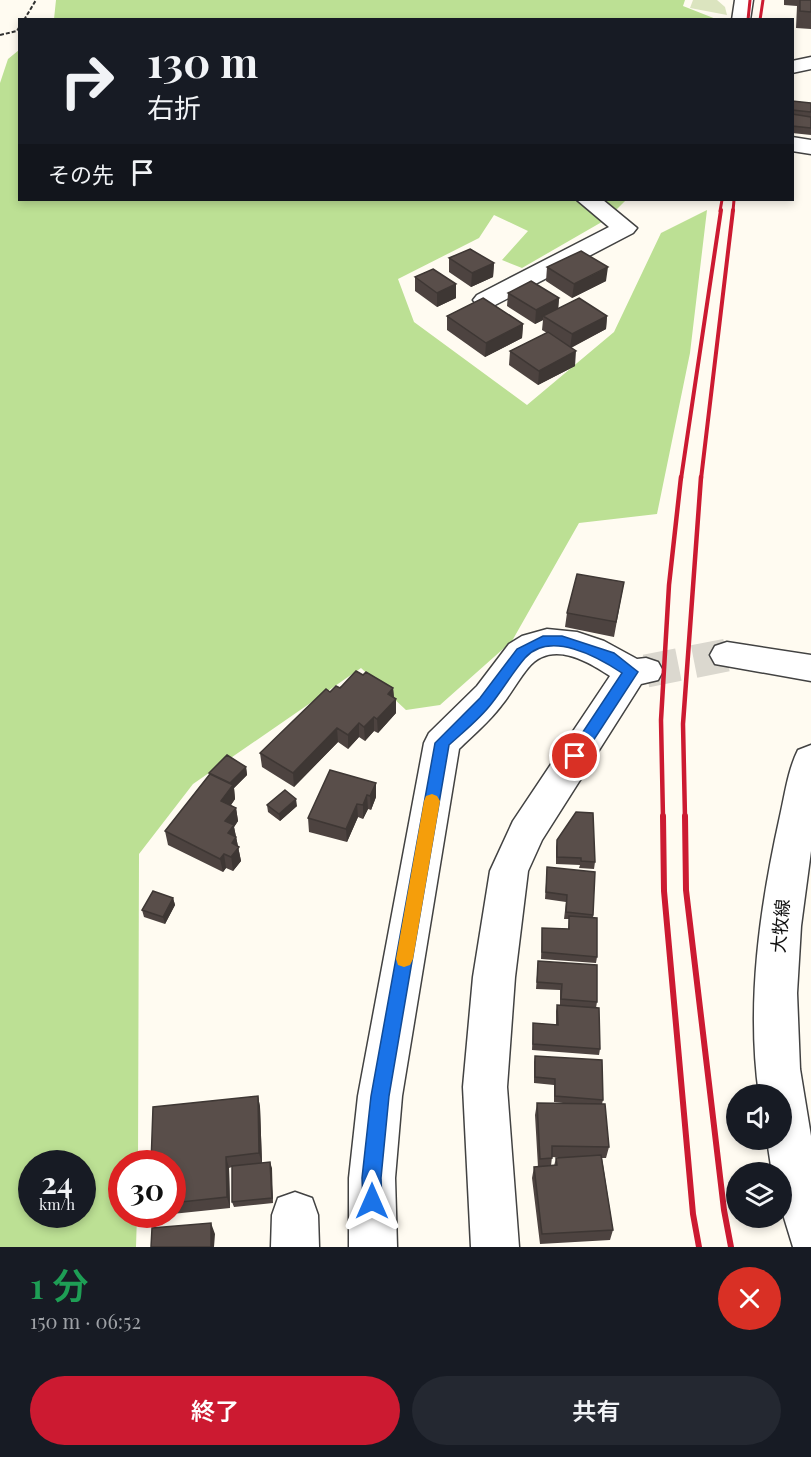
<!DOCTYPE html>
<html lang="ja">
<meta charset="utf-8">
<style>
body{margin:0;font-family:"Playfair Display","Noto Sans JP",serif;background:#242831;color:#f1f3f6;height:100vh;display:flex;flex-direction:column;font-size:22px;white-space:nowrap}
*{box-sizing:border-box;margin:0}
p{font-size:20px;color:#9ea1a6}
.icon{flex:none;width:33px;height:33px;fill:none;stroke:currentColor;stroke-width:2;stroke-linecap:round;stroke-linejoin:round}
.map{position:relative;height:1247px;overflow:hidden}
.drawer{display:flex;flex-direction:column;background:#171b24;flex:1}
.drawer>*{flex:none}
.top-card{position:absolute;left:18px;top:18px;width:776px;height:183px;border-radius:0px;box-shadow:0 3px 9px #0003;background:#171b24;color:#f1f3f6;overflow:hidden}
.fabs{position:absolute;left:726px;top:1084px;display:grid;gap:12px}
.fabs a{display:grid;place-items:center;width:66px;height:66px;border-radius:50%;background:#171b24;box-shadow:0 3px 9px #0003;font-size:30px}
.speed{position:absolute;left:18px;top:1150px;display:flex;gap:12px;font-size:30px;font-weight:700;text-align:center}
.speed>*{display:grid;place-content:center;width:78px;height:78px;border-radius:50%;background:#171b24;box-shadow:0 3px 9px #0003;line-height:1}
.speed small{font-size:15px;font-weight:400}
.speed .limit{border:9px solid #d22;background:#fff;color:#111}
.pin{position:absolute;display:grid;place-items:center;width:51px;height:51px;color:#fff;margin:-26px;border:3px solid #fff;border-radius:50%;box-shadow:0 2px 6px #0007}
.me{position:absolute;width:66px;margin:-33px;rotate:0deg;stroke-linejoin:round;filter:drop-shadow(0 0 4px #0008)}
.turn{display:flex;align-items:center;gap:21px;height:126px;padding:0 30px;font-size:27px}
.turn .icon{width:78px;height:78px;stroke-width:2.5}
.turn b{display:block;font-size:42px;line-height:51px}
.then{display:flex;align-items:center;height:57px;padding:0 30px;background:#0003;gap:12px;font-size:22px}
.round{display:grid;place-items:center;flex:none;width:63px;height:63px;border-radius:32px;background:#242831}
.overview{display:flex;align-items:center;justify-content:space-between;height:102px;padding:0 30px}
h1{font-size:36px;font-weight:600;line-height:45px;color:#1e9e55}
.action{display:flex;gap:12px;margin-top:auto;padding:12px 30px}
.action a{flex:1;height:69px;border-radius:36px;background:#cc1a31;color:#fff;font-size:24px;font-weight:600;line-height:69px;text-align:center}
.action a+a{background:#242831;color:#f1f3f6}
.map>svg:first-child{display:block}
.forest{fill:#bce094;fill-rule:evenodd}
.cemetery{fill:#dbe4bf}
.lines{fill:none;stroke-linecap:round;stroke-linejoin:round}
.minor-tunnel{stroke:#dbd8cf;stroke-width:33;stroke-dasharray:33 16;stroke-linecap:butt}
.minor-casing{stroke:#424242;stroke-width:3}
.path{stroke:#313131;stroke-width:2;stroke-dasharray:4 2;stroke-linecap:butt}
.minor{fill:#fff;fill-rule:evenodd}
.rail-far3{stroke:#cc1a31;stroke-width:3}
.rail-far2{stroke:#cc1a31;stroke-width:4}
.rail-far1{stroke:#cc1a31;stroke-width:4.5}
.rail{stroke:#cc1a31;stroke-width:6}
.wall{fill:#4d4340;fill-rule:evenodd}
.shaded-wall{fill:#3e3734}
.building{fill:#594e4a;stroke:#3e3734;stroke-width:1.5}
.route{fill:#1a73e8;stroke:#114b97;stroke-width:1.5}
.slow{fill:#f59e0b}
.labels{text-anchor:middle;stroke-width:6;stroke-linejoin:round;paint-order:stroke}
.near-street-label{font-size:18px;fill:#0f0f0f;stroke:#fff}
</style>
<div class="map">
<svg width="811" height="1247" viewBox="0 0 811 1247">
<rect width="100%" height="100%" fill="#fffbf1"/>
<path class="forest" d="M56,0H685L683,6L716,19H54Z
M19,50L20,200H626L607,219L522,268L502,260L528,231L494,215L479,238L398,279L414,322L527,405L614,332L661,233L707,210L690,353L657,514L579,523L512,641L440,705L406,710L361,668L193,784L139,854L138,1164H122V1215H137L136,1247H0V83L8,59ZM32,1164H82V1215H32Z"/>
<path class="cemetery" d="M693,0H717L725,7L727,15L690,8Z"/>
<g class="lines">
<path class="minor-tunnel" d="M646,671L727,655"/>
<defs>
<path id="minor" d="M735,0H753L750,20H732Z
M811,57V69L792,73V61Z
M792,137L811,140V154L792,151Z
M577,200H603L637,228L633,233L495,305L486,308L477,305L473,300L477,295L609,227Z
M547,629L577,632L604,641L637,659L646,658L658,662L663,671L658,680L641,684L542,840L528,871L515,977L507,1087L519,1247H471L463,1087L473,977L490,871L513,821L610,676C586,660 551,640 528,668C518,680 511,694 501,706C489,722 473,735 459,749L402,1096L395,1178L397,1247H349V1178L358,1096L424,743L429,733L477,686L509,644L522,636Z
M727,642L811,655V681L715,664L710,655L715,646Z
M811,745V851L801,926L797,993L800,1069L811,1136V1247H793L782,1211V1173H772L767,1140H782V1095H759C746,1003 760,906 780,816C785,794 788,770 798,750Z
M295,1192L312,1198L318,1215L319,1247H271L272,1215L278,1198Z"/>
</defs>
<use href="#minor" class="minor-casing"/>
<path class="path" d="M24,20L36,0
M0,35L17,31L20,26"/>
<use href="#minor" class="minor"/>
<path class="rail-far3" d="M748,20L750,0
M760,20L763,0
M720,211L722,200
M733,211L734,200"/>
<path class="rail-far2" d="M681,479L721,210
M701,479L733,210"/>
<path class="rail-far1" d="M663,818L661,720L669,585L681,477
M685,818L683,724L701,477"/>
<path class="rail" d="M663,816L664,891L693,1214L699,1247
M685,816L686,890L724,1210L731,1247"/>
</g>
<path class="wall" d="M784,0H811V29L796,28L797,6L784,5Z
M792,101L811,103V135L792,133Z
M449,258L494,263L493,277L471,287L449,272Z
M547,267L606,281L572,298L546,281Z
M415,277L456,284V298L437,307L415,291Z
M508,293L559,298L558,308L607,316L606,329L571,348L575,366L538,385L509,365L510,351L547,333L542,330L543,320L535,324L507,306Z
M447,316L523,324L522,338L485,357L447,330Z
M624,582L614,637L565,627L567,613Z
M363,675L393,688L394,697L396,713L378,733L374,731L365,741L359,737L348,749L338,742L294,787L262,767L260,753L330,692Z
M246,767L247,775L234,788L235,799L231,805L236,808L238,821L234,827L241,861L233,871L226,868L223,872L168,845L165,831L209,775V773Z
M376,783V797L371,810L368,809L363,819L358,817L347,842L309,832L308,818Z
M267,805L297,806L280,821L268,812Z
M557,840L595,862L594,869L579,868L580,865L556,864V847Z
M547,867L593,915L597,957L596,963L541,959L542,928L568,929L569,919H564L566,902L545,899Z
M173,898L175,905L165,924L144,917L142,910Z
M538,961L597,1002L596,1008L600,1049L599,1055L532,1050L533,1023L556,1025V1011L557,1005H560V990L536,989Z
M535,1056L603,1100L602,1104L609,1147L606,1158H602L613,1230L610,1240L540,1244L532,1178L534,1167H538L535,1115L537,1103L572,1104L554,1102V1085L534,1083V1062ZM552,1157L565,1158H556L554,1166H551Z
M258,1096L260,1107L262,1163L270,1162L273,1203L234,1207L232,1202V1167L229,1168L230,1208L172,1214V1164Z"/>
<path class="shaded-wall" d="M494,263L493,277L471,287L472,273Z
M608,267L606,281L572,298L574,284Z
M456,284V298L437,307V293Z
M559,298L558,312L543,316V320L535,324L536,310Z
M607,316L606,329L570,348L572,334Z
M523,324L522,338L485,357L486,343Z
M576,351L575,366L538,385L539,371Z
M393,688L394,701L396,699V713L378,733L377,719L388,694Z
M374,717V731L365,741L364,727Z
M359,723V737L348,749V735Z
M337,728L338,742L294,787L293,773Z
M246,767L247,775L234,788L235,799L224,815L221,801L228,785Z
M376,783V797L371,810L370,796Z
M367,795L368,809L363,819V805Z
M296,799L297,806L280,821L279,814Z
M357,804L358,817L347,842L346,829Z
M236,808L238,821L234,827L241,861L233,871L230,847L225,821Z
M224,854L226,868L223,872L220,859Z
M173,898L175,905L165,924L163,917Z
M258,1096L260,1107L262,1164L259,1153Z
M226,1157L229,1168L230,1208L227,1197Z
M270,1162L272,1168L273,1203L272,1198Z
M211,1223L215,1234L214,1247H211Z"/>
<path class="building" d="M800,0H811V12L800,11Z
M792,101L811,103V112L792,110Z
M792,114L811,117V128L792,126Z
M470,249L494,263L472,273L449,258Z
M581,251L608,267L574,284L547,267Z
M433,269L456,284L437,293L415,277Z
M531,281L559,298L536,310L508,293Z
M483,298L523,324L486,343L447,316Z
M579,298L607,316L572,334L543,316Z
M548,332L576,351L539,371L510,351Z
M577,574L624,582L616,622L567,613Z
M356,671L363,675L366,672L393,688L388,694L396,699L377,719L374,717L364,727L359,723L348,735L337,728L293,773L260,753L326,689L330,692L336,686L340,688Z
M227,755L246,767L230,783L209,773Z
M330,770L376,783L370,796L367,795L363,805L357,804L346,829L308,818Z
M210,774L233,785L221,801L236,808L225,821L234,825L228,833L236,837L232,843L239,847L231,857L224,854L220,859L165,831Z
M285,790L296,799L279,814L267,805Z
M576,812L593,813L595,862L581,861V858L557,857V840Z
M547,867L595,872L593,915L566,912L567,895L546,892Z
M153,891L173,898L163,917L142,910Z
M569,916L597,918V957L542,952V928L569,929Z
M538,961L597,965V1002L561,999L562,984L537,982Z
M557,1005L599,1008L600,1049L533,1044V1023L558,1025Z
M535,1056L602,1060L603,1100L555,1096V1079L535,1077Z
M258,1096L259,1153L226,1157L227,1197L172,1203V1164H151L153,1107Z
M537,1103L605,1104L609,1147L552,1146V1158L540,1159Z
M601,1155L613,1230L542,1234L534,1167L557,1165L556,1158Z
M270,1162L272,1198L232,1202V1166Z
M211,1223V1247H151L152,1228Z"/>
<path class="route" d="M543,636H562L614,653L638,672L580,761H570L567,756L622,673C598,657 550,630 525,658C513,672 503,689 492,703C480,719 463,732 449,745L389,1096L381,1178L382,1201L379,1208L372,1211L365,1208L363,1201L362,1178L371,1096L435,743L480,698L517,649Z"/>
<path class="slow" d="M432,794L437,796L440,801L413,959L410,965L404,967L398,965L396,959L424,801L426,796Z"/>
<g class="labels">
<g class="near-street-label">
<text transform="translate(781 926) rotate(-85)" y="6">大牧線</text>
</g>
</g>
</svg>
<div class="fabs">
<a><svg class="icon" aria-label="sound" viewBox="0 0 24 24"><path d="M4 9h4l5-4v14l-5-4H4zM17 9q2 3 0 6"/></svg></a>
<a><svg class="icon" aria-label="layers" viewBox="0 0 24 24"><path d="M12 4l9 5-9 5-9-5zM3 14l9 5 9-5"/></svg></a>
</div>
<div class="speed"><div>24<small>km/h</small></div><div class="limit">30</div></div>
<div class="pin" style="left:575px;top:756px;background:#d93025"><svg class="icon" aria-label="arrive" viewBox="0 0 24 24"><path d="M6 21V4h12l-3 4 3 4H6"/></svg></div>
<svg class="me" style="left:372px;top:1201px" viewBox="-20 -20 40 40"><path d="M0-17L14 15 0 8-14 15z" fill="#1a73e8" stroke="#fff" stroke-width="4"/></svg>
<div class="top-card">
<div class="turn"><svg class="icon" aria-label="right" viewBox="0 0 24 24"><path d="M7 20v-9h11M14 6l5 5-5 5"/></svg><div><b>130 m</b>右折</div></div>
<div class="then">その先<svg class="icon" aria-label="arrive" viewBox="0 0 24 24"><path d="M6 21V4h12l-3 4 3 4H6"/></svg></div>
</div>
</div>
<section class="drawer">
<div class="overview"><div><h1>1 分</h1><p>150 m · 06:52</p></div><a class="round" style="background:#d93025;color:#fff"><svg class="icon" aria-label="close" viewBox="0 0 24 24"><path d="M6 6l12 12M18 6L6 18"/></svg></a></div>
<div class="action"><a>終了</a><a>共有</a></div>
</section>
